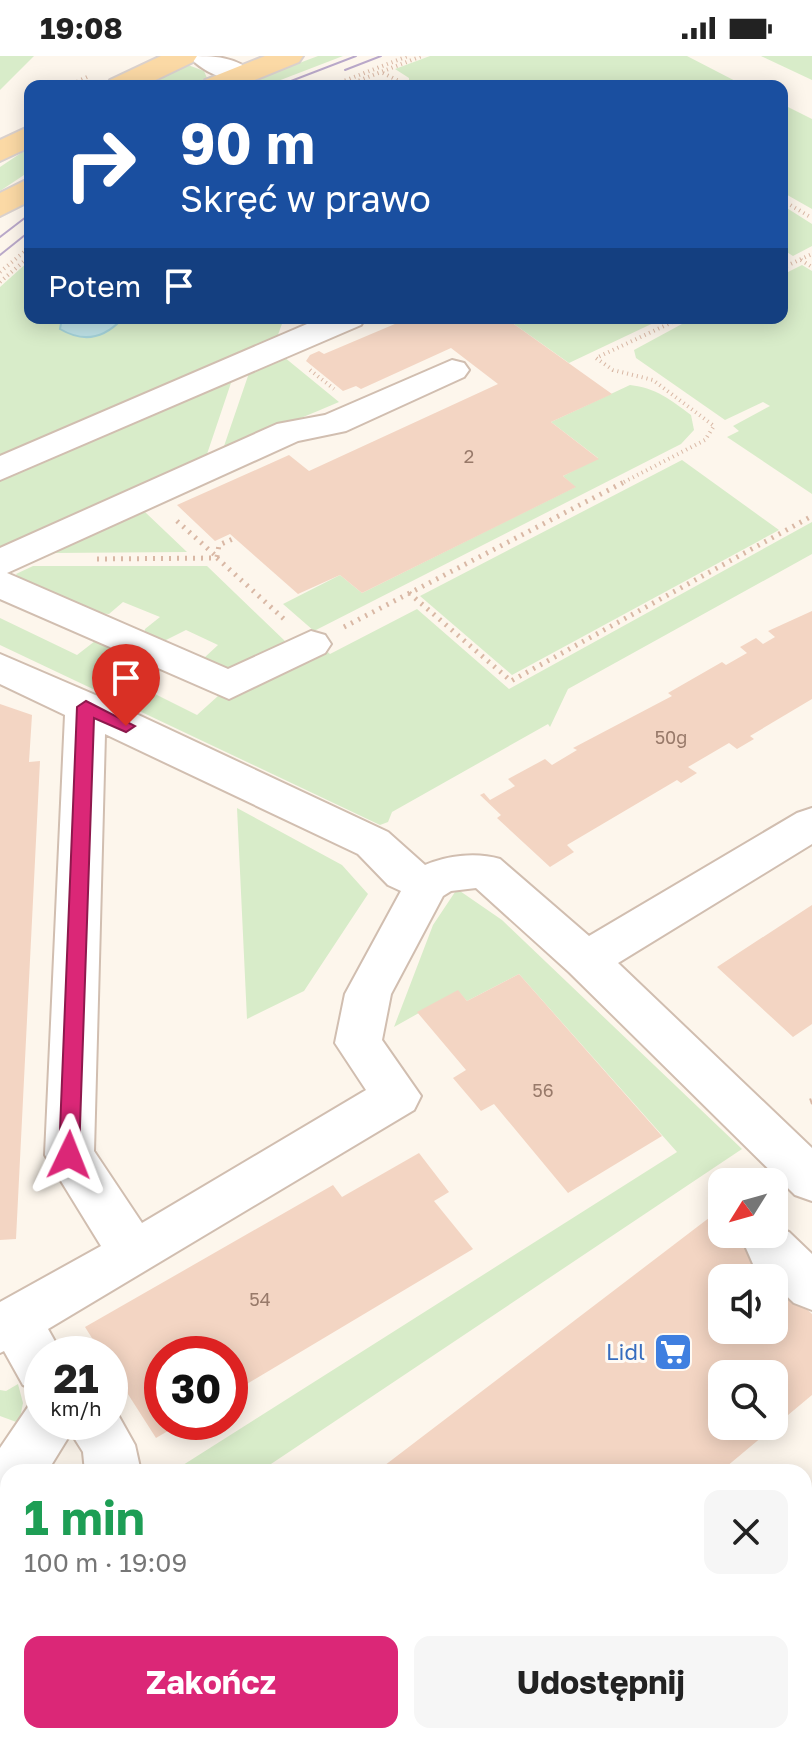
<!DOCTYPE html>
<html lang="pl">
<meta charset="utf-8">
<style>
body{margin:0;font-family:"Golos Text",sans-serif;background:#f6f6f6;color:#222;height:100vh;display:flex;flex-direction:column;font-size:30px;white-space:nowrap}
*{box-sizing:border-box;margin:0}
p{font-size:26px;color:#767676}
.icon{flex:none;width:44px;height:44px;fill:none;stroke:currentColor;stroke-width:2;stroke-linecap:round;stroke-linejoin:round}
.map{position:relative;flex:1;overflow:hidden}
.sheet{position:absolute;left:0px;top:1408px;width:812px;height:280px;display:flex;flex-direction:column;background:#fff;border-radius:24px 24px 0 0;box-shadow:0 4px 20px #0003}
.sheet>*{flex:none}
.hud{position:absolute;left:24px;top:24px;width:764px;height:244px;border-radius:16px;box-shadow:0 4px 20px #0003;background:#1a4fa0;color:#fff;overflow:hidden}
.needle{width:52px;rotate:233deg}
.tools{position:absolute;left:708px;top:1112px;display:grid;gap:16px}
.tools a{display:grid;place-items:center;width:80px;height:80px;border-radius:16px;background:#fff;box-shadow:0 4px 20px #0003;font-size:40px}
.speed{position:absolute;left:24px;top:1280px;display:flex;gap:16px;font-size:40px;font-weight:700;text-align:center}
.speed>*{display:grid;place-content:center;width:104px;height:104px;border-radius:50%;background:#fff;box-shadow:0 4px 20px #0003;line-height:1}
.speed small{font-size:20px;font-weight:400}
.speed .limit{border:12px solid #d22;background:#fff;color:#111}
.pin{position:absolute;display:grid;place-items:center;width:68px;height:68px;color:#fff;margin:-82px -34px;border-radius:50% 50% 50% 0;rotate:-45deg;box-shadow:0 0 8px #0007}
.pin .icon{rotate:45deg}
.me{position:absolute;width:88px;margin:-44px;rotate:2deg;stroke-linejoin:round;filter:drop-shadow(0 0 6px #0008)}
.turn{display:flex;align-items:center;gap:28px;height:168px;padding:0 24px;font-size:36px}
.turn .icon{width:104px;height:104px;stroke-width:2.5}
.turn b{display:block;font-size:56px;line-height:68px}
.then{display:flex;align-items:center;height:76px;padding:0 24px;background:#0003;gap:16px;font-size:30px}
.round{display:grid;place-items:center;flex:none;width:84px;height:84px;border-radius:16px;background:#f6f6f6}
.headline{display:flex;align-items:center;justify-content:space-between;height:136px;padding:0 24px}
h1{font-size:48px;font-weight:700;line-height:60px;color:#1e9e55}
.cta{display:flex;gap:16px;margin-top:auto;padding:16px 24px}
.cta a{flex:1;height:92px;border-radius:16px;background:#db2777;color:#fff;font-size:32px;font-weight:700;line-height:92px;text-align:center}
.cta a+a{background:#f6f6f6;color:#222}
.status{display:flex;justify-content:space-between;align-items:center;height:56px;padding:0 40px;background:#fff;direction:ltr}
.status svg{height:22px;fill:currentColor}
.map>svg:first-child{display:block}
.green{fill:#d8ecc9}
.water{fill:#bfe3e8;stroke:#a5d3da;stroke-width:2}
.building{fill:#f3d5c3;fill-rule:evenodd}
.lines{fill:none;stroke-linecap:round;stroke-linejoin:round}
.minor-casing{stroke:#d1beb0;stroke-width:4}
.major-casing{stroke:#dad1cd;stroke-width:4}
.path-far2{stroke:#d9b8a5;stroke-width:4;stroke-dasharray:1 4;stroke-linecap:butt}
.path-far1{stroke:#d9b8a5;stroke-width:5;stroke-dasharray:2 6;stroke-linecap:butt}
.path{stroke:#d9b8a5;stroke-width:6;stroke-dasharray:2 7;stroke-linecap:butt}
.minor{fill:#fff;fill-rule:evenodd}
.major{fill:#fbd9a5;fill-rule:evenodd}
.tram{stroke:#b9a8c9;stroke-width:2}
.route{fill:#db2777;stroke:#8e194d;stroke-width:2}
.labels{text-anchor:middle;stroke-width:6;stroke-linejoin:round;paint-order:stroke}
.number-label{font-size:18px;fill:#987a6a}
.shop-label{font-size:22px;fill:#366cbe;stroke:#fffaf3;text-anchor:end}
</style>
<div class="status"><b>19:08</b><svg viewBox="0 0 49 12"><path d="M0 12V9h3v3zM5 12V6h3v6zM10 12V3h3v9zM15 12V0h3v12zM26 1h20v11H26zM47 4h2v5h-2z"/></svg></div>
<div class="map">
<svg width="812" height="1688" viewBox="0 0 812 1688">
<rect width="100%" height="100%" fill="#fdf6ec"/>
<path class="green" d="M0,0H34L0,34Z
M318,0H343L265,30H238Z
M430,0H687L745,30H409V22L395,13Z
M761,0H812V24Z
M188,9L204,15L207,22L189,30H143Z
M782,48L812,63V153L782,136Z
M30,91V115L0,135V111Z
M782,149L812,168V190L793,200L782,193Z
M30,204V262H62L60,273L120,262H278L283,265L275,287L0,401V231Z
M802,209L812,215V438L727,381L739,375L733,370L770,350L763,346L725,364L636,302L634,294L693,262H782V219Z
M520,262H664L569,307L511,266Z
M284,301L339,346C300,363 261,377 222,396L249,317Z
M233,321L205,404L0,496V421Z
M630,329C656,332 671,344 691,359L694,374L681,388L314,575L283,548L340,519L362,537L575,431L563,420L598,402L551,366Z
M682,404L779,474L512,619L420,540Z
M145,456L187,496L52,497Z
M812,466V498L568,633L550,671L548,668L392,756L388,766L380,769L0,589V562L77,599L95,585L106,586L114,599L101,611L197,659L218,640L320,589L330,598L417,553L509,633Z
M33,510H207L286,586C257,602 238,621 204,607V602L218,589L186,574L160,587L144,579L145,573L160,561L123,546L109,558L97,557L26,530L16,518Z
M237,752L342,809L368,838L304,935L247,963Z
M457,833L502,864L742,1093L259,1416H172L677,1096L519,918L467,945L458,935L394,971L433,869Z
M18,1328L23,1347L19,1367L0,1360V1334L6,1335Z
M0,1613L8,1617V1680H90L87,1688H2Z"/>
<path class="water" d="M62,262H120L121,264C103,283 82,286 60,273Z"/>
<path class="building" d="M409,262H520L511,266L612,338L551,366L599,403L563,420L576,431L362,537L340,519L298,538L230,478L215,485L177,449L289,399L309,415L498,328L451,292L361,333L356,330L343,335L306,305L310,299L319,295L324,298Z
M812,555V643L750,680L754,683L737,693L729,687L688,711L697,717L681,727L677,724L567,789L574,796L550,811L497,762L501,759L480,739L484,737L490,744L515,730L508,723L545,703L552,709L577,694L573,692L672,640L668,637L722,606L726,609L747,597L740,591L756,582L763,588L775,581L768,575Z
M0,648L32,659L29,706L40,705L16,1183L0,1184Z
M812,849V968L793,981L717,911Z
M519,918L662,1080L568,1137L494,1048L481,1055L453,1022L466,1014L417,956L458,934L467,945Z
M419,1097L449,1136L434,1145L473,1193L230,1338V1298H162V1366H183L156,1382L110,1310V1298H102L85,1271L333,1129L342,1141Z
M722,1152V1178H774V1165L788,1179L774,1222H722V1274H774V1222L812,1258V1339L720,1416H376ZM722,1318H774V1370H722Z"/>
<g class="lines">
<defs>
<path id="minor" d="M189,0C212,0 239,0 254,19L250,25C232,29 200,15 189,0Z
M321,262H365L361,269L0,424V400Z
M452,304L464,307L469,314L464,321L346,375L298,385L7,517L228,613L311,575L325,579L331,588L325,597L229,643L0,543V492L277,368L325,359Z
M0,598L100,641L388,776L425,809C448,799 477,796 500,803L589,880L797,757L812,752V788L618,907L812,1092V1145L795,1139L569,916L476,832L451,835L443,840L391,938L382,984L421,1040L414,1054L48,1273L62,1298H42V1336L23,1329L4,1295L0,1297V1246L101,1190L45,1099L65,659L0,628ZM105,678L358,798L388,829L401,835L345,938L335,987L366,1034L142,1167L94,1095Z
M774,1171L789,1176L812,1198V1254L794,1247L774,1228V1222H768L753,1208L746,1192L752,1178H774Z
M42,1343V1366H110L112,1348L135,1389L141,1416H85L83,1396L71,1377L47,1416H8V1439L0,1436V1392L30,1348Z
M0,1452L8,1456V1513L0,1509Z
M812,1610V1674L804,1678V1614Z
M104,1680H168L165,1688H101Z
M289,1680H355L358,1688H292Z
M733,1680H799L796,1688H730Z"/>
<path id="major" d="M161,0H197L193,6L143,30H106L110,24Z
M265,0H303L299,6L240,30H201L205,24Z
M30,70V91L0,105V84Z
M30,122V145L0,160V137Z"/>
</defs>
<use href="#minor" class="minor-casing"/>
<use href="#major" class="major-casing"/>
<path class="path-far2" d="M383,17L399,25L398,30
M68,30L87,21
M331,30L408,0
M345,30L422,0
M782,144L812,162
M801,204L812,211
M782,212L812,198
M0,216L30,191
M0,226L30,200
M310,314L334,333
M624,426L705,384L714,370L653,324L613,314L596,302L681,262"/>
<path class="path-far1" d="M177,465L217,501
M217,501L219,489L235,482
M97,503L217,502L284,563
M409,537L511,625L812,460
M344,571L628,424"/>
<path class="path" d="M812,1045L809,1046L812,1049
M0,1597L8,1602
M431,1680L438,1688
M457,1680L465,1688"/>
<use href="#minor" class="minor"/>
<use href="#major" class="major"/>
<path class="tram" d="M345,14L381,0
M278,30L356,0
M0,181L30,158
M0,199L30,175"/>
</g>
<path class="route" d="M86,645L135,670L126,676L94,662L79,1099L69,1107L59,1099L77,651Z"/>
<defs>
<symbol id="supermarket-square" viewBox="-11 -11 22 22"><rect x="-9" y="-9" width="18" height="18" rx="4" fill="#3f7fe0" stroke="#fffaf3"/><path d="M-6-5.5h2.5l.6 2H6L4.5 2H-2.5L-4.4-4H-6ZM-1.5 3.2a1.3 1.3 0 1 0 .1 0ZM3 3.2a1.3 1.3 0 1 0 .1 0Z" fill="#fff"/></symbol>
</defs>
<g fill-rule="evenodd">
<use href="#supermarket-square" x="651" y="1274" width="44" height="44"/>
</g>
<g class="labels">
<g class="number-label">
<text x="469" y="407">2</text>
<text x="671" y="688">50g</text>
<text x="543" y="1041">56</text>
<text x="260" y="1250">54</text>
</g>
<g class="shop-label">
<text x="645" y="1304">Lidl</text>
</g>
</g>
</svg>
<div class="tools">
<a><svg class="needle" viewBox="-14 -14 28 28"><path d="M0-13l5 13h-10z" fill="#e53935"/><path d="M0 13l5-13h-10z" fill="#767676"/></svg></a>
<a><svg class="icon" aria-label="sound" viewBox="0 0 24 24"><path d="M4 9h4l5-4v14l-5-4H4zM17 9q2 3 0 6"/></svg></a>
<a><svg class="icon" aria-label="search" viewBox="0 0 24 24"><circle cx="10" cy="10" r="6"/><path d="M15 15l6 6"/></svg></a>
</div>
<div class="speed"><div>21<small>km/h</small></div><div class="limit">30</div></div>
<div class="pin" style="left:126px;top:670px;background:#d93025"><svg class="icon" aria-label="arrive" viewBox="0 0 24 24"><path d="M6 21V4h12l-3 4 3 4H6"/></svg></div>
<svg class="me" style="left:69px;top:1099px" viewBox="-20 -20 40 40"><path d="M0-17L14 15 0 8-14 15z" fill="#db2777" stroke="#fff" stroke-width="4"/></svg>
<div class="hud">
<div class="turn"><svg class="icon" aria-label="right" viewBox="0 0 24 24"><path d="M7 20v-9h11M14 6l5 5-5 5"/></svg><div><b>90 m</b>Skręć w prawo</div></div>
<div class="then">Potem<svg class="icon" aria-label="arrive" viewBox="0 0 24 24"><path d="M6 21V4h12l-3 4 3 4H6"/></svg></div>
</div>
<section class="sheet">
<div class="headline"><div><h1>1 min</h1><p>100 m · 19:09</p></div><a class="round"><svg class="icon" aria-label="close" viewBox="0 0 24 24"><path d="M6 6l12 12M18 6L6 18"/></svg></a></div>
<div class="cta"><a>Zakończ</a><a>Udostępnij</a></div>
</section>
</div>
